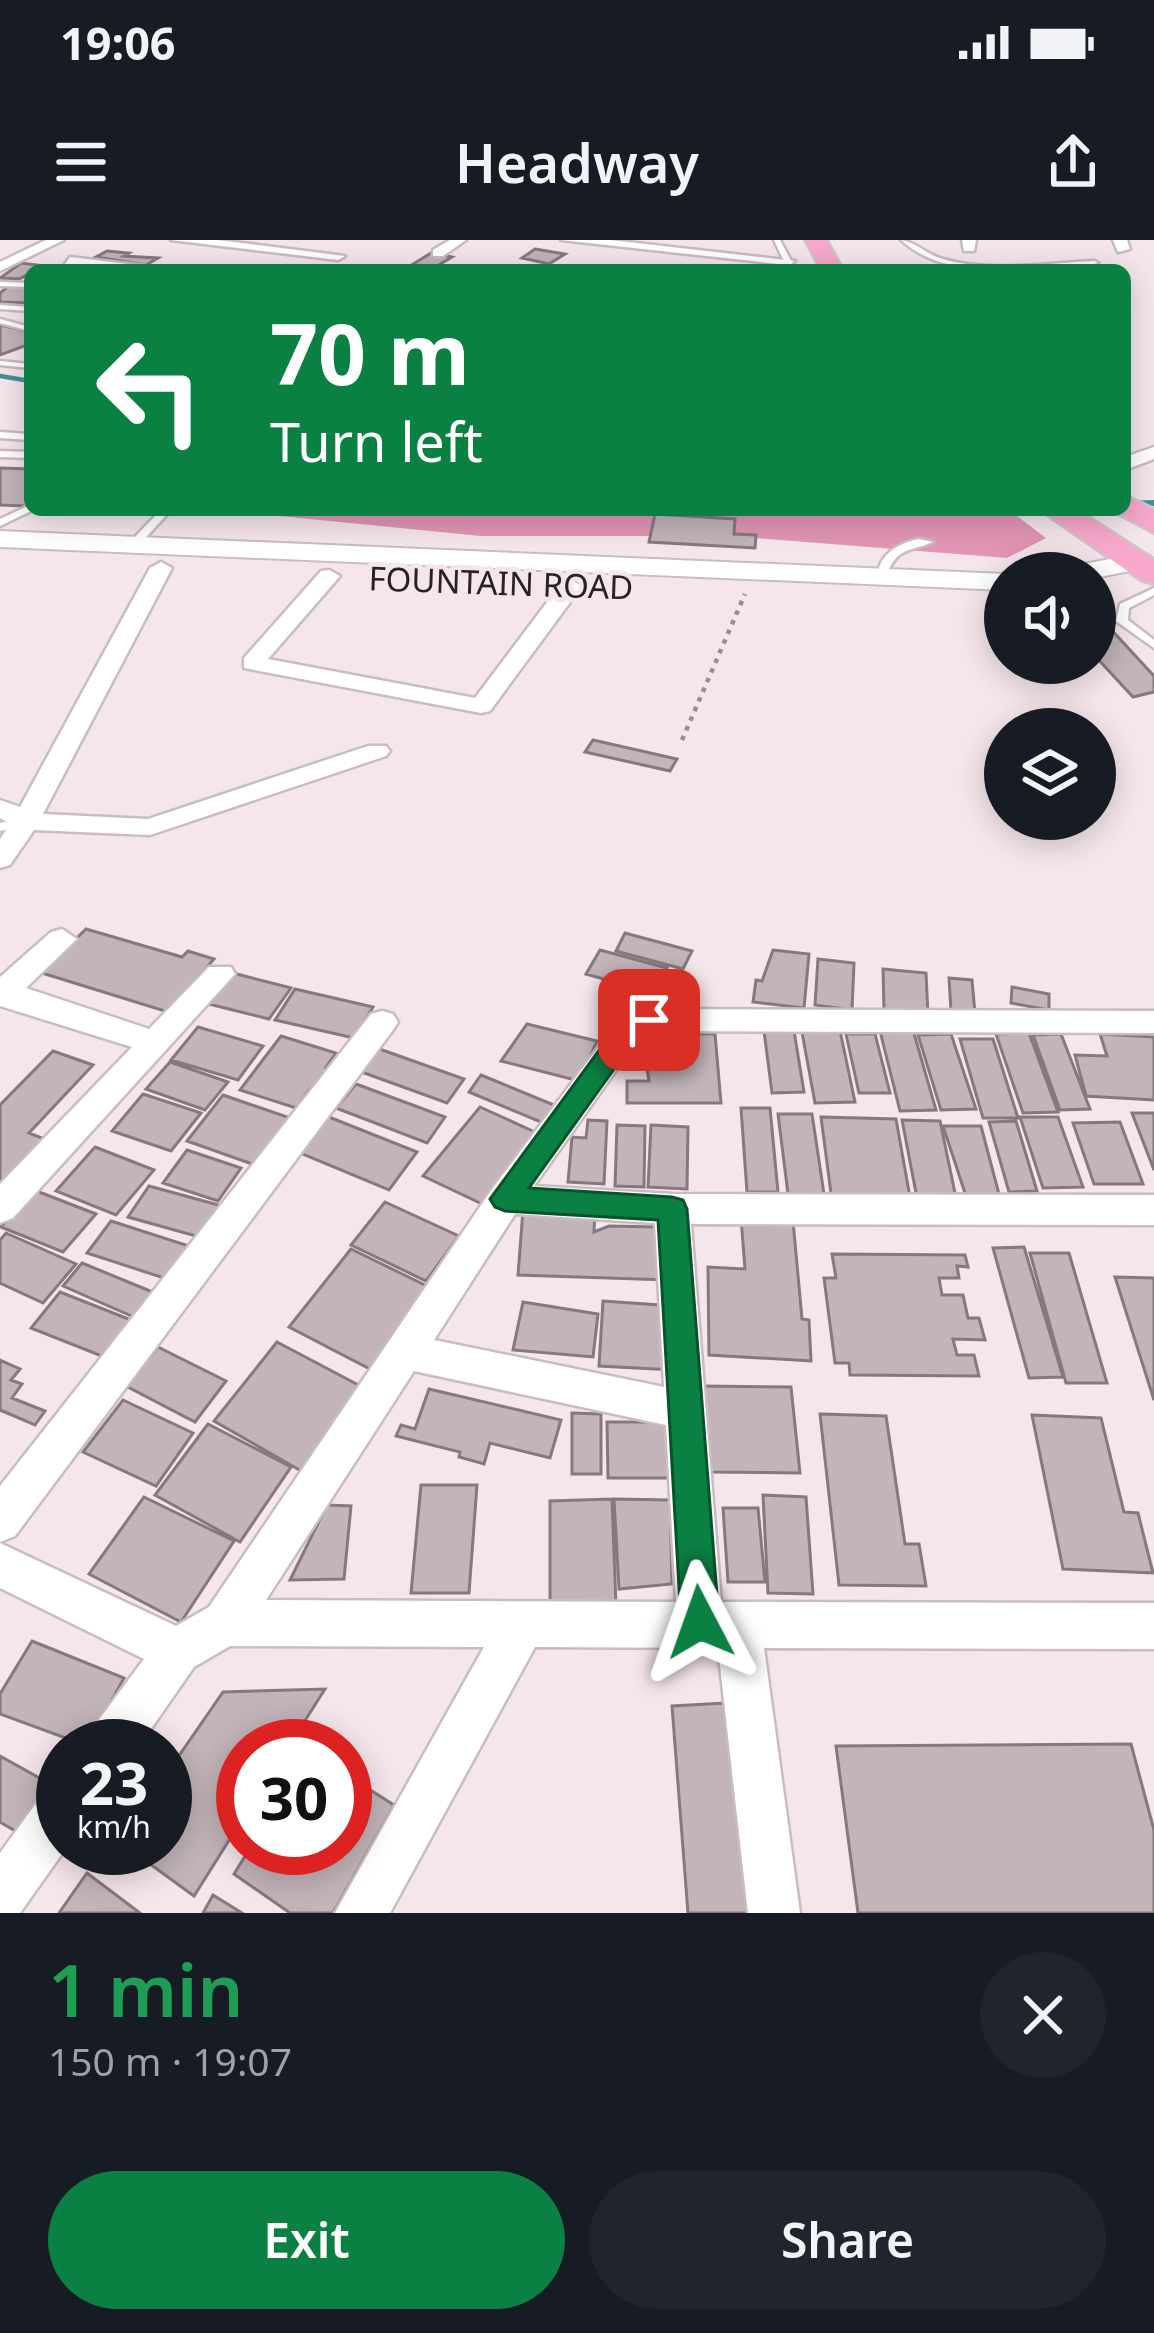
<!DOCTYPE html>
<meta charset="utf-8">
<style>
body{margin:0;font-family:"Noto Sans",sans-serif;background:#20242c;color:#f1f3f6;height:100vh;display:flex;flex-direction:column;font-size:45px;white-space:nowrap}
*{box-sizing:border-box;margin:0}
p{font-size:39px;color:#9ea1a6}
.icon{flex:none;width:66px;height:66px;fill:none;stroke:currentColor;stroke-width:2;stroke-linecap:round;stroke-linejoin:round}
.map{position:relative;height:1673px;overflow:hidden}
.details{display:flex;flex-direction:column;background:#171b24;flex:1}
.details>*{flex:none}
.banner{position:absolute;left:24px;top:24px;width:1107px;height:252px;border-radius:18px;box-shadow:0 6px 30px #0003;background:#0b8043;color:#fff;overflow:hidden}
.fabs{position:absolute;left:984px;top:312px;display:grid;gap:24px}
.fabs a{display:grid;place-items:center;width:132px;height:132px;border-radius:50%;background:#171b24;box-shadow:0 6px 30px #0003;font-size:60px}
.speed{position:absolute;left:36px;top:1479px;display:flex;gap:24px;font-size:60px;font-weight:700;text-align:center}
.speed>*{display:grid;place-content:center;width:156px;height:156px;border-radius:50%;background:#171b24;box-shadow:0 6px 30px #0003;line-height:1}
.speed small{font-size:30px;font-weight:400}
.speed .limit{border:18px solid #d22;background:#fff;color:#111}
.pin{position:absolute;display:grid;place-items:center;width:102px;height:102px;color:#fff;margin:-51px;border-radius:24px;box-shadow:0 6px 18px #0006}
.me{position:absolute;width:132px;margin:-66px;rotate:356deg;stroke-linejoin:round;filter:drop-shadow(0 0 9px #0008)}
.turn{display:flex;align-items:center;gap:42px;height:252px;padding:0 48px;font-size:54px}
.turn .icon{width:156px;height:156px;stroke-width:2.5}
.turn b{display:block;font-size:84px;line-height:102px}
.round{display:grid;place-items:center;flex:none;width:126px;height:126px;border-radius:63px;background:#20242c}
.summary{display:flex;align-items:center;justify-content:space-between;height:204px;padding:0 48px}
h1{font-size:72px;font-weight:600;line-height:90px;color:#1e9e55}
.cta{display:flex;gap:24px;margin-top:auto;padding:24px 48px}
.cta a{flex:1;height:138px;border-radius:72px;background:#0b8043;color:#fff;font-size:48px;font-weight:600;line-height:138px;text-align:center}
.cta a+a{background:#20242c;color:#f1f3f6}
.status{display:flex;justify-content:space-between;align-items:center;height:84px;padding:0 60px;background:#171b24;direction:ltr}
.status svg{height:33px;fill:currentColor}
header{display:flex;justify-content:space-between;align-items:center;height:156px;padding:0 48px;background:#171b24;font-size:54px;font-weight:600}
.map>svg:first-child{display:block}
.forest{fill:#e295b5}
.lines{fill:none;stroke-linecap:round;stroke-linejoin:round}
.stream-far1{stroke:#448f99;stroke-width:4.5}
.stream{stroke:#448f99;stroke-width:6}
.building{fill:#c2b4b9;stroke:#86797d;stroke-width:3}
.service-casing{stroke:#cabcc1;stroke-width:5}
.minor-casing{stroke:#cabcc1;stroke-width:5}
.tertiary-casing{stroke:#cabcc1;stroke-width:4}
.trunk-casing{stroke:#cbcaca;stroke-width:4}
.path{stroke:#978c90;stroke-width:4.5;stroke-dasharray:4.5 6;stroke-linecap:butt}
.service{fill:#fff;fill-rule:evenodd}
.minor{fill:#fff;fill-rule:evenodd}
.tertiary{fill:#fff;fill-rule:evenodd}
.trunk{fill:#f8a8cb;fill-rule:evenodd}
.route{fill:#0b8043;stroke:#07532c;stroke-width:3}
.labels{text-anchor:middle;stroke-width:10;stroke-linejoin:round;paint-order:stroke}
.far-street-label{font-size:33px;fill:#282224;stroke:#f5e6eb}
</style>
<div class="status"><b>19:06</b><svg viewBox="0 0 49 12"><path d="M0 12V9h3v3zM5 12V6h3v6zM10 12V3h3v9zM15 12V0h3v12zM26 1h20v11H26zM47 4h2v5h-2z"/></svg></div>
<header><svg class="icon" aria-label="menu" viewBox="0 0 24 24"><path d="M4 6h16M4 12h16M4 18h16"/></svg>Headway<svg class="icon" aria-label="share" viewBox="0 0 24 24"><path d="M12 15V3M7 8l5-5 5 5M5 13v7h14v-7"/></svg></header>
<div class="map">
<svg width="1154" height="1673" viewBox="0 0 1154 1673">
<rect width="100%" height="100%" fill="#f5e6eb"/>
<path class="forest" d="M219,270H1009L1046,298L1007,318L729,296H481Z"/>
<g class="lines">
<path class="stream-far1" d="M0,136L30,141"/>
<path class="stream" d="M1125,264L1154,263"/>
</g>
<path class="building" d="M535,9L565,14L549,24L522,18Z
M107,11L129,13L124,16L158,18L146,25L96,17Z
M431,13L452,17L432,29L410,26Z
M21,23L45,26L19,39L0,38Z
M9,46L30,47V63L0,62V53Z
M0,85L30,92V104L0,115Z
M0,228L30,229V261L25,266L0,265Z
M655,274L735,279L734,294L756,295L755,308L649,302Z
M1095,372L1154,436V452L1133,457L1095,416Z
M593,500L677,519L670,531L585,512Z
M86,689L182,717L188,711L214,719L168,772L42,733Z
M625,693L692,711L683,729L616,711Z
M600,710L667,728L653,753L586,734Z
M773,710L809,714L804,768L753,762L756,740L762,741Z
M818,719L854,723L852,770L815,765Z
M883,729L926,733L928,775L884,771Z
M233,733L291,748L269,779L209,764Z
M949,738L972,740L975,773L951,771Z
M1012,747L1049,754V770L1011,763Z
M295,749L373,767L354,798L275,780Z
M527,784L597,801L579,841L501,821Z
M839,786L855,862L815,863L801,787Z
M198,787L263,806L238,840L171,820Z
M913,790L936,870L900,871L880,791Z
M764,791H794L804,852L772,853Z
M662,793L715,794L721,863H627V841H649L645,816Z
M1029,793L1058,872L1023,873L996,794Z
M846,794H875L890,853H859Z
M951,794L976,869L941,870L918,795Z
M1061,794L1090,869L1060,870L1033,795Z
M1100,794L1154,797V860L1086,856L1075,815L1107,816Z
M281,796L336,813L326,827L334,829L319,852L310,849L296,868L240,850Z
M960,799H993L1018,878H983Z
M374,807L464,839L447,863L356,830Z
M53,811L93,825L29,893L47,900L0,951V865Z
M170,822L228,842L205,870L146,849Z
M481,835L561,868L548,885L469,852Z
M356,844L445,877L427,903L336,868Z
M143,854L201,873L171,911L112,891Z
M223,855L293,879L258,926L187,901Z
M480,867L537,893L482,964L423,936Z
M741,868H770L778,952H747Z
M1132,873H1154V930Z
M778,874H812L824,954H788Z
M329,877L417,912L389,950L300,913Z
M821,877L896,879L911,963L832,961Z
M1020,877H1058L1083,947L1043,948Z
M588,880L607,881L604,944L568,942L572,897L586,898Z
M902,880L940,881L956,958H917Z
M1016,881L1037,951L1009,952L989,882Z
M1120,882L1143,944H1094L1073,883Z
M617,885L645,886L644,947L615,946Z
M651,885L688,887L687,949L648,947Z
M943,886H981L1000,958L966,956Z
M95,907L154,930L116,975L56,951Z
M187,910L241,928L218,961L163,943Z
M149,946L222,966L203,998L128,977Z
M34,950L96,974L63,1012L1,987Z
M385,962L459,996L426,1041L351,1005Z
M523,970L595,972L594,992L609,986L658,987L667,1040L518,1035Z
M741,978L793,981L802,1079L809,1080L811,1121L709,1115L708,1027L745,1029Z
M111,981L189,1006L167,1039L87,1013Z
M6,993L76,1024L43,1063L0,1043V1000Z
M1024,1007L1063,1137L1029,1138L993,1008Z
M351,1009L429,1047L370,1129L289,1087Z
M1030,1013H1069L1107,1143H1066Z
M832,1014L965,1015L968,1027L957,1026L959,1038H939L942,1055H963L968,1078H979L985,1100L953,1099L957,1115H974L979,1136L850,1135L849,1123H835L824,1038H836Z
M82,1023L155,1053L136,1078L63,1046Z
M1115,1037L1154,1038V1160Z
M60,1052L131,1080L104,1117L31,1088Z
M603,1061L674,1066L673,1130L599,1126Z
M523,1062L598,1074L593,1117L513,1110Z
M277,1102L364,1148L303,1232L214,1181Z
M158,1107L226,1141L195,1182L126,1146Z
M0,1120L20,1129L11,1140L22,1144L12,1158L45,1171L35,1185L0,1170Z
M701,1146L791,1147L800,1233L706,1232Z
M429,1149L561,1180L550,1218L490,1203L484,1224L459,1217L460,1212L396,1196L401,1185L415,1189Z
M123,1160L193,1193L156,1246L83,1212Z
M572,1173L601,1174V1234H572Z
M820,1174L886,1176L905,1304H919L926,1346L839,1345Z
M1032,1175L1101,1178L1124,1272L1138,1273L1153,1333L1063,1329Z
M607,1182H678L682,1238H608Z
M208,1184L291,1227L240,1302L155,1255Z
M421,1245H477L469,1353H411Z
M763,1255L806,1257L813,1354L768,1353Z
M144,1257L234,1301L181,1382L89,1334Z
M612,1259L616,1365L550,1366V1261Z
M614,1259L670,1260L672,1344L619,1349Z
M327,1265L351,1266L344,1339L290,1340Z
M723,1268H758L765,1342H728Z
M32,1401L124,1438L87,1506L0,1474V1454Z
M325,1449L289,1506H243V1578L194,1656L128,1608H165V1536L223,1452Z
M725,1463L761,1673H688L672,1466Z
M1131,1504L1154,1590V1673H858L836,1506Z
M0,1516L54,1546L22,1595L0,1582Z
M345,1534L394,1565L333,1673H290L234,1634L250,1608H345Z
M87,1633L140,1673H59Z
M213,1655L242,1673H203Z"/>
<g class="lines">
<defs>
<path id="service" d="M774,0H780L796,30H788Z
M901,0C916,2 927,15 943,19C991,33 1046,23 1095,21L1098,23C1081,28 1059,27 1041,28C993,31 938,34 901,0Z
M0,42L30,43V47L0,46Z
M0,65L30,67V71L0,69Z
M0,79L30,87V91L0,83Z
M0,121L30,124V128L0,125Z
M0,192L30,194V200L0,198Z
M0,211L30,212V218L0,217Z
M30,265V270H33L0,286V279Z
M161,270H171L138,306H130V302Z
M919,299L933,302C906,313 899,306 885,337H877C879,315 897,303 919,299Z
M1154,348V355L1129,368L1128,380L1154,400V408L1116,381L1120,364Z
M26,577L33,581L31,584L0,591V583Z"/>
<path id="minor" d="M46,0H64L0,31V22Z
M171,0H218L345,16L338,20Z
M450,0H466L443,16H433V10Z
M561,0H610L795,21L788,25Z
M962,0H976L974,11H964Z
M1113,0H1127L1130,9L1118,12Z
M70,17L145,26L152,30L65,24Z
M1154,207V219L1125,230V217Z
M161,322L172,328L43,574L148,579L368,506H386L390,511L386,516L150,595L34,590L10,625L0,628V599L10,584L0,578V560L20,567L150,328Z
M329,330L340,336L268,419L475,458L563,341L571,340L582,346L490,471L481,473L244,428V418L321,331Z
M62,689L77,699L26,748L149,789L209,727H231L235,734L13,978L0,983V944L132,807L0,766V737L51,692Z
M649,769L1154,771V793L655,791L634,805L534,946L672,954L1154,955V985L691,984L721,1362L1154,1363V1409L764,1408L800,1673H748L718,1408L535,1407L390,1673H335L484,1407L230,1406L194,1427L139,1506H85L92,1489L144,1419L0,1348V1303L176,1386L209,1367L492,949L612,789ZM515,974L655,983L664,1147L434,1100ZM414,1131L666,1185L676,1362L266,1360Z
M382,771L393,774L398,782L393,790L15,1296L0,1302V1246L371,774Z
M63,1544L66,1608L20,1673H0V1613L45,1551Z"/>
<path id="tertiary" d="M0,291L1005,334V350L0,307Z
M1135,314L1148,322L1144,328L1095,338V333H1066L1069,327Z"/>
<path id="trunk" d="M805,0H827L843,30H821Z
M1125,255L1154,269V293L1114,272L1125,270Z
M1040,270H1078L1154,319V344L1142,341Z"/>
</defs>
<use href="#service" class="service-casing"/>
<use href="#minor" class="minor-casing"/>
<use href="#tertiary" class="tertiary-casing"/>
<use href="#trunk" class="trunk-casing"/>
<path class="path" d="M682,500L745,354"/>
<use href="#service" class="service"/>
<use href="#minor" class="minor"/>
<use href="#tertiary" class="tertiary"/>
<use href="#trunk" class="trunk"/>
</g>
<path class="route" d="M649,771L658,774L662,780L632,804L529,948L672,957L683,960L687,969L719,1382L713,1395L700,1401L686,1395L681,1382L658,980L505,971L495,967L490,959L614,790Z"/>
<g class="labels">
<g class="far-street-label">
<text transform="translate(501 343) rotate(2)" y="12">FOUNTAIN ROAD</text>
</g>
</g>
</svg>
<div class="fabs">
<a><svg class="icon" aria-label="sound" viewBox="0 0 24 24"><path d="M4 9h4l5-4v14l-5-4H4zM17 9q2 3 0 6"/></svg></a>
<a><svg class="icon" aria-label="layers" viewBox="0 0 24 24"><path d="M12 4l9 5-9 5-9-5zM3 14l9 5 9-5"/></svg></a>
</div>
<div class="speed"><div>23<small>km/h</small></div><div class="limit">30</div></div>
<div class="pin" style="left:649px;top:780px;background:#d93025"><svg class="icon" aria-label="arrive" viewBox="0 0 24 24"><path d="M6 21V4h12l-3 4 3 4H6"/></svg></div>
<svg class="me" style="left:700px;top:1382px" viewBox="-20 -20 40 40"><path d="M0-17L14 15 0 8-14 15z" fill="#0b8043" stroke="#fff" stroke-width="4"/></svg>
<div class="banner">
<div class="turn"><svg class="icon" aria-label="left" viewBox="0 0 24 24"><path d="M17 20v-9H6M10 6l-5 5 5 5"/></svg><div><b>70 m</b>Turn left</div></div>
</div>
</div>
<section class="details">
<div class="summary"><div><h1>1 min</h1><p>150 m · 19:07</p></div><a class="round"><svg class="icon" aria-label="close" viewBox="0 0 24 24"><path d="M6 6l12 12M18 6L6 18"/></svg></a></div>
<div class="cta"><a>Exit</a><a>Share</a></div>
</section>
